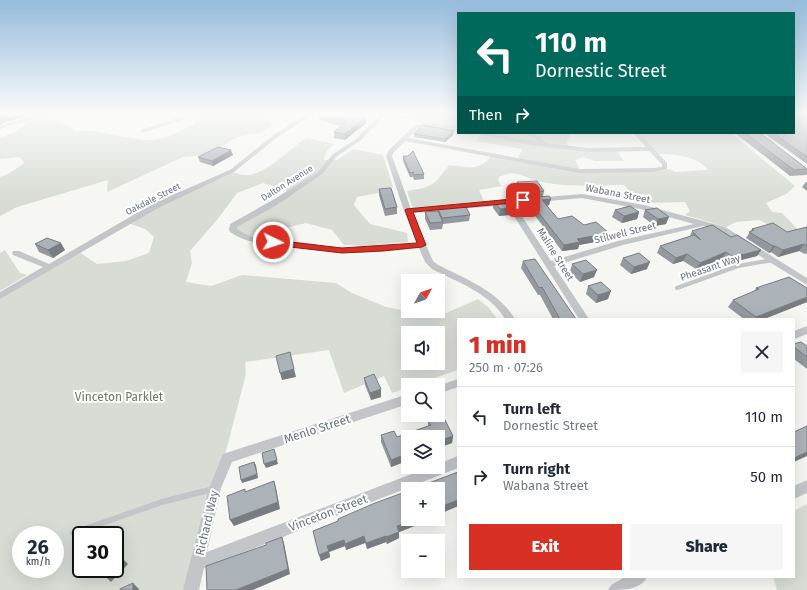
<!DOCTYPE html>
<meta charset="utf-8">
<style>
body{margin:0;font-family:"Fira Sans",sans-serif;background:#f6f6f7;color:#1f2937;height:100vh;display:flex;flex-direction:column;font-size:15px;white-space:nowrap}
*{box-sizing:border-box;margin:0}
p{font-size:13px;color:#747a83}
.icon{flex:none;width:22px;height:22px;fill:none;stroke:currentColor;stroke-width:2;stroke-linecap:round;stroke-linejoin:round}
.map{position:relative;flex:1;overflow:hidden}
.sheet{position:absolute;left:457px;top:318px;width:338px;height:260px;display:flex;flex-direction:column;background:#fff;border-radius:0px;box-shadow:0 4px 16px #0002}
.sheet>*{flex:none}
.banner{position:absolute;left:457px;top:12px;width:338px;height:122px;border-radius:0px;box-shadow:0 4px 16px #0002;background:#00695c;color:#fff;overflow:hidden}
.needle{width:26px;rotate:50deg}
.buttons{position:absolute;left:401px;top:274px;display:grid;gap:8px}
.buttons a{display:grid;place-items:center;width:44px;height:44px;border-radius:0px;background:#fff;box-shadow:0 4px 16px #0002;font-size:20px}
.speed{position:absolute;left:12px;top:526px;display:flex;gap:8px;font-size:20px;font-weight:700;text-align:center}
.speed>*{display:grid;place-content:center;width:52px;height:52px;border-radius:50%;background:#fff;box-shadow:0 4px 16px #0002;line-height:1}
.speed small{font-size:10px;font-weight:400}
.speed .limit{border:2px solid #111;border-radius:6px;background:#fff;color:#111}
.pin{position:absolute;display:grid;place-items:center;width:34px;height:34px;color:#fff;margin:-17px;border-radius:8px;box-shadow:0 2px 6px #0006}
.me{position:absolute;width:44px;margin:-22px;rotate:94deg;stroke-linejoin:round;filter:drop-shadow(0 0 3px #0008)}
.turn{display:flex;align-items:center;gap:14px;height:84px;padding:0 12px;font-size:18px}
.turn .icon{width:52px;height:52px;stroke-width:2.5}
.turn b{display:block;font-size:28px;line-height:34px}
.then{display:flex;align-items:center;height:38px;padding:0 12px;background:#0003;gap:8px;font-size:15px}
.round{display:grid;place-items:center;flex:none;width:42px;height:42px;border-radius:0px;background:#f6f6f7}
.overview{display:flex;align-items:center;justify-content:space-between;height:68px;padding:0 12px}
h1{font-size:24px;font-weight:800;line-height:30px;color:#d93025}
.action{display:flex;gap:8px;margin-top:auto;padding:8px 12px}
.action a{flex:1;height:46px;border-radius:0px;background:#d93025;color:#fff;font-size:16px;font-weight:800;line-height:46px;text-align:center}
.action a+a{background:#f6f6f7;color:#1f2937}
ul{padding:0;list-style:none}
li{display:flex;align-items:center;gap:12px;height:60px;padding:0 12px;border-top:1px solid #e0e1e3}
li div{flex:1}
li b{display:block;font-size:15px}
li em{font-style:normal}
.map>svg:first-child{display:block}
.green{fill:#d7ddd4;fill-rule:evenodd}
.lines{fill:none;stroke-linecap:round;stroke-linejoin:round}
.service-far2{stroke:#c2c6c9;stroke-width:3}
.service-far1{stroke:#c2c6c9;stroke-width:4}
.service{stroke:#c2c6c9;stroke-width:6}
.minor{fill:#c2c6c9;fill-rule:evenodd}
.wall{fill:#93999e}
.shaded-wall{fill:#787d81}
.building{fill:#abb2b8;stroke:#787d81}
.route{fill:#d93025;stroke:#8d1f18}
.labels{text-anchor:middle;stroke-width:4;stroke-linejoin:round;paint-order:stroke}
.far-street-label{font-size:9px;fill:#667584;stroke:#fff}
.street-label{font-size:10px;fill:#667584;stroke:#fff}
.near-park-label{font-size:12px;fill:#687b64;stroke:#fff}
.near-street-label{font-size:12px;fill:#667584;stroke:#fff}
</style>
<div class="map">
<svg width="807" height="590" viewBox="0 0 807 590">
<rect width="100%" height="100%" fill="#f6f6f3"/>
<path class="green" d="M162,114H279L269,120L273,123C261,137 256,132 241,136C230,139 223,147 214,151C204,156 193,156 183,157L107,192L108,180L17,207L0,216V177L10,173L24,163L20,157L0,159V138L16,132L28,121L49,117L69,126L75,131H93L142,140H154L168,137L195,124L196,118L190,117L176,122Z
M384,114H458V128L423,124L412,120L383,115Z
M482,133H570L567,143L570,149L616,150L624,161H595L583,157L575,160L581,172L660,171L669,169L675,172L708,170C697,156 676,154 658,154L639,134L731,133L795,186L786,194L766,203L772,212L782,213L807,239L786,233L759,220L736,222L726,227L685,215L690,211L685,202L647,203L636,198L624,185C596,185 565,188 538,181C522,177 516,169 499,177L498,181L502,186L479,190L484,201L413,209L407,191C433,187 433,186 449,165C467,167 479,172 491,156L517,161L522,149L476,141Z
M306,138L335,144C329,148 324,152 324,160H337L353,149L383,155L393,187L383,192L357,197L354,205L370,224L407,233L408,242L362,246L344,245L332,230L306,223L248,237L238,233L235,226L291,192L263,183L237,193L217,220L190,251L192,263L186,282L211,286L242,275L336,283L352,293L386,307L437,317L478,299L489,308L497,319H458V370L414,385H408V387L392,393L384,376L344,393L329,350L245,362L246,374L190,590H0V297L79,252L97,264L126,261L149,253L154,237L145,229L125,222L154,205L229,170C234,172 239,175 244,175C264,177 291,148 306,138ZM408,333H438V363H408ZM21,535H55V569H21ZM81,535H115V569H81Z
M5,250L20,273L27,275L0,291V253Z
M807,504V590H777L773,577H794V511Z"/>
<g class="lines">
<path class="service-far2" d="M142,116L148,114
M0,128L6,125L49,114
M142,131L178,120"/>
<path class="service-far1" d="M677,288L738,266L773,260"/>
<path class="service" d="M73,533L162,502L213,489"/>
<path class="minor" d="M48,114H54V115L51,117Z
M166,114H173L182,120L177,121Z
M306,114H313L275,139L234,172L160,207L0,299V292L43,267L13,255L12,253L13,251H19L49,264L154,203L230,170L271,137Z
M381,114H386L360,141L337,156L322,174L277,205L237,227V229C255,242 277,240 299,242C312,243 325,247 338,247C364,249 391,246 417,243L404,211L386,156L389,150L415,125L427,123L458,127V131L427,127H419L408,138L579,169L654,168L662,167V164L649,151L588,152L530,145L476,133H488L538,142L535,138L524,133C534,133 539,135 545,143L588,148L646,147L633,133H639L667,163V169L654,172L579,173L405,141L394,152L392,156L411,209L505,201L508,199L511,200L582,194L644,205L725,227L807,278V285L719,231L703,226L623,245L554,266L589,319H579L507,205L412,213L433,261L438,265C466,279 498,291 515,319H505C490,293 457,282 432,269L425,262L419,248C392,251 364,254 337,252C324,251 311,248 298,247C274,245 250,246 230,232L229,230L230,224L271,201L318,172L333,154L356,139ZM582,198L640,209L694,224L618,241L551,261L514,204Z
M807,326V334L794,339V331Z
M458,379V387L438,394V386Z
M408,394V404L232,462L221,488L207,552L430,467H438V464L458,456V468L204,568L199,590H183L209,488L223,454Z
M807,480V493L794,499V486Z
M625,577H647C641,590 622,590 608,590L611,585Z"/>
</g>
<path class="wall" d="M796,114H807V164L764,133H794Z
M319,115L366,123L345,140L334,138V132L341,126L319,120Z
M735,133H760L806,168L807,169V174L806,175L790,176Z
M414,134L453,135L445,142L414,137Z
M233,155L213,166L200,162L198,157Z
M403,156L424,174V179L414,180L413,177H410L403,161Z
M517,182L544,191L543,196L522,198L516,187Z
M806,182H807V191L802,187Z
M379,189L397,207V214L385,216L379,195Z
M527,198L551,199L549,205L547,206L558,219L584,225L609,233L606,240L579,245L578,249L562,251L526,204Z
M494,201L511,208L509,215L499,216L493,208Z
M438,209L470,215L469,221L443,224L442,229L430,230L425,219V212L438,211Z
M615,210L639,212L637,219L622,223L612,217Z
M645,210L666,224L655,226L643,217Z
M807,227V253L805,254L799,251L778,257L771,252L769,253L746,238L752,229L787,232Z
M692,231L731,237L761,250L757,256L729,263L722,259L696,269L683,261L673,264L657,253L660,246L690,236Z
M35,244L65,250L53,258L39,252Z
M623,258L647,269L631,274L620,265Z
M523,261L576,319H553L540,295H538L521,268Z
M572,264L594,277L580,282L570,272Z
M588,286L608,299L596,303L586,294Z
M756,288L807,302L764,319H744L728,307L733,300L754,292Z
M794,344L807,346V369L794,359Z
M364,378L381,397L371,400L365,385Z
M428,421L453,436L452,443L404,460V462L391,467L381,442V435L397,437L428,426Z
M458,472V506L442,513V521L429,526L427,521L399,532V538L387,544L386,542L367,549L365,543L346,550L345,546L329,552L330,557L321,561L313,531L408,519H438Z"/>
<path class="shaded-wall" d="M16,114H35L5,122L0,125V119L2,118Z
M366,117V123L345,140V134Z
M454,131L453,135L445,142V139Z
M231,150L233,155L213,166L212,161Z
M551,199L549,205L541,207L542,200Z
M511,208L509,215L499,216L500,209Z
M639,212L637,219L622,223L624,216Z
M669,217L666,224L655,226L658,219Z
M609,233L606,240L579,245L578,249L562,251L564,245L577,239Z
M61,243L65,250L53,258L48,250Z
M804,244L799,251L778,257L783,250Z
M773,246H775L771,252L769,253Z
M761,250L757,256L729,263L733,257Z
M726,252L722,259L696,269L700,263Z
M687,254L683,261L673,264L676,258Z
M650,262L647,269L631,274L634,267Z
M597,270L594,277L580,282L583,274Z
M611,291L608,299L596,303L598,295Z
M807,297V302L764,319H755L756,317Z
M290,352L296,377L282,380L280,373Z
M381,389V397L371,400L370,393Z
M453,436L452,443L438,448V441Z
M274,449L278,464L266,468L264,464Z
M408,452V459L404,460V462L391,467V460Z
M807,452V456L794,462V458Z
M254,462L256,465L258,478L242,483L241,480Z
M274,481L276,488L280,509L234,526L230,520Z
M458,500V506L439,514L440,507Z
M443,514L442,521L429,526V520L431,519H438V516Z
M416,519H427V521L397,533V526Z
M399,532V538L387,544L386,537Z
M364,536L365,543L346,550L345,544Z
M386,536V542L367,549L366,543Z
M282,537L284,543L290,574L253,590H236Z
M344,540L345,546L329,552L327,546Z
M329,551L330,557L321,561L319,555Z
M122,558L128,564L111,582L105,576L112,569H115V566Z
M133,583L139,589V590H133Z"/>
<path class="building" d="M0,114H16L2,118L0,119Z
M319,114H359L366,117L345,134L334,132L346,121L319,115Z
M794,114H796L807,119V157L773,133H794Z
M422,125L454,131L445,139L414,134Z
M745,133H760L806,168L807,169L794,170Z
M218,147L231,150L212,161L198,157Z
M413,151L424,174L414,175L413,172L410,173L403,156H408Z
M537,181L544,191L523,193L517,182Z
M391,188L397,207L385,209L379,189Z
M549,196L551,199L542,200L558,219L572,216L584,225L596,222L609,233L577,239L580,242L564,245L527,198Z
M505,200L511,208L500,209L494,201Z
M465,205L470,215L442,218L438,209Z
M630,206L639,212L624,216L615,210Z
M657,208L669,217L658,219L645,210Z
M438,211L443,222L430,223L425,212Z
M773,223L787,232L807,227V246L804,244L783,250L775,246H773L749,232L754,230L752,229Z
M712,225L731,237L737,235L761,250L733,257L726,252L700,263L687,254L676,258L660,246L694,235L701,240L692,231Z
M47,238L61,243L48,250L35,244Z
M639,253L650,262L634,267L623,258Z
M535,259L576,319H560L542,287L539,288L523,261Z
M586,260L597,270L583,274L572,264Z
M789,277L807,288V297L756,317L733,300L759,289L756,288Z
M601,282L611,291L598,295L588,286Z
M801,342L807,346V357L794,347V344Z
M290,352L294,369L280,373L276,356Z
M374,374L381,389L370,393L364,378Z
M443,416L453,436L438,441V437H408V452L404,453V455L391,460L381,435L394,431L397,437L431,425L428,421Z
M807,426V452L794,458V432Z
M274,449L277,460L264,464L262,453Z
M254,462L257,474L241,480L239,467Z
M458,472V500L440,507L443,514L438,516V489H413Z
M274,481L278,502L230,520L227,496L245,489V492Z
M408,491V519H416L397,526L399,532L386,537V536L366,543L364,536L345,544L344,540L327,546L329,551L319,555L313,531L338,521V519L375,503Z
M282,537L288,569L236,590H207L206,566L266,545V543Z
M115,552L122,558L115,566Z
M97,569H112L105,576Z
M133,583V590H120V589Z"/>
<linearGradient id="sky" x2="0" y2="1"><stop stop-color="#96bbdc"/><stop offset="0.58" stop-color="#fbfbfa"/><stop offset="1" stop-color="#fbfbfa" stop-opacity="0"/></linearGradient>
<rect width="807" height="197" fill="url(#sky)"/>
<path class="route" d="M523,198L526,200L525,202L413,212L426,245L422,247L382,251L342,253L273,245L269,242L273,240L342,248L417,243L405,210L406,209Z"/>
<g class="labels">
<g class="far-street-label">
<text transform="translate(287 183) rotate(-32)" y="3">Dalton Avenue</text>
<text transform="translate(153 199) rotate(-27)" y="3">Oakdale Street</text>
</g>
<g class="street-label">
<text transform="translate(618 193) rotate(11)" y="4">Wabana Street</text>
<text transform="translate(625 232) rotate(-14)" y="4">Stilwell Street</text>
<text transform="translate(556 254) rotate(58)" y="4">Maline Street</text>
<text transform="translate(710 267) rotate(-19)" y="4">Pheasant Way</text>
</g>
<g class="near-park-label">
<text x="119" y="401">Vinceton Parklet</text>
</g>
<g class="near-street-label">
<text transform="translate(317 429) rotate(-18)" y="4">Menlo Street</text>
<text transform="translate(328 513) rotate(-21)" y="4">Vinceton Street</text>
<text transform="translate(207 523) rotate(-77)" y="4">Richard Way</text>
</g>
</g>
</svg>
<div class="buttons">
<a><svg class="needle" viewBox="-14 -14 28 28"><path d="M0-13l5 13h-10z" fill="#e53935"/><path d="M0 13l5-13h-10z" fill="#747a83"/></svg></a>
<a><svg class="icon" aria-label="sound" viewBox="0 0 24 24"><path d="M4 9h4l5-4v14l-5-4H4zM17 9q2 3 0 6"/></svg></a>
<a><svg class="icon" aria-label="search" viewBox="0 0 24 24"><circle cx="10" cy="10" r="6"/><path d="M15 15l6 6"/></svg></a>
<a><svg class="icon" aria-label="layers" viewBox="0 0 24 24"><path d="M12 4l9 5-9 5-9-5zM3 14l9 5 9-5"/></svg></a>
<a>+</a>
<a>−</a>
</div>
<div class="speed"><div>26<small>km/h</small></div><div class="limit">30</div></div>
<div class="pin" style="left:523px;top:200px;background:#d93025"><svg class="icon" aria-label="arrive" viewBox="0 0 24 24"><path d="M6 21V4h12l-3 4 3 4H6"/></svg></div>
<svg class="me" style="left:273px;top:242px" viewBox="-20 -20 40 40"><circle r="17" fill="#d93025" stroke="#fff" stroke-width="3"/><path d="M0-11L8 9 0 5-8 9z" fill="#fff"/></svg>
<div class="banner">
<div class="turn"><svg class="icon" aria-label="left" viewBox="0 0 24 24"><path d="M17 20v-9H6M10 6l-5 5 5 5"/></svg><div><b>110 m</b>Dornestic Street</div></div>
<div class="then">Then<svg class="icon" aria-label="right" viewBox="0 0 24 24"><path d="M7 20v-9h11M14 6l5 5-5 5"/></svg></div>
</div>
<section class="sheet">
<div class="overview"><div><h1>1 min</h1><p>250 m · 07:26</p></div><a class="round"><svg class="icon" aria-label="close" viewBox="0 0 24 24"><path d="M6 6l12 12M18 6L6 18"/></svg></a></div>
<ul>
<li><svg class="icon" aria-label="left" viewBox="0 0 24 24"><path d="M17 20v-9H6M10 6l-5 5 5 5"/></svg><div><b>Turn left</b><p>Dornestic Street</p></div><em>110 m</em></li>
<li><svg class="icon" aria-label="right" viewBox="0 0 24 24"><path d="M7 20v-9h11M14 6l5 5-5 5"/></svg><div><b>Turn right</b><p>Wabana Street</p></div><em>50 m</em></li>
</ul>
<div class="action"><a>Exit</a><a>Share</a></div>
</section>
</div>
